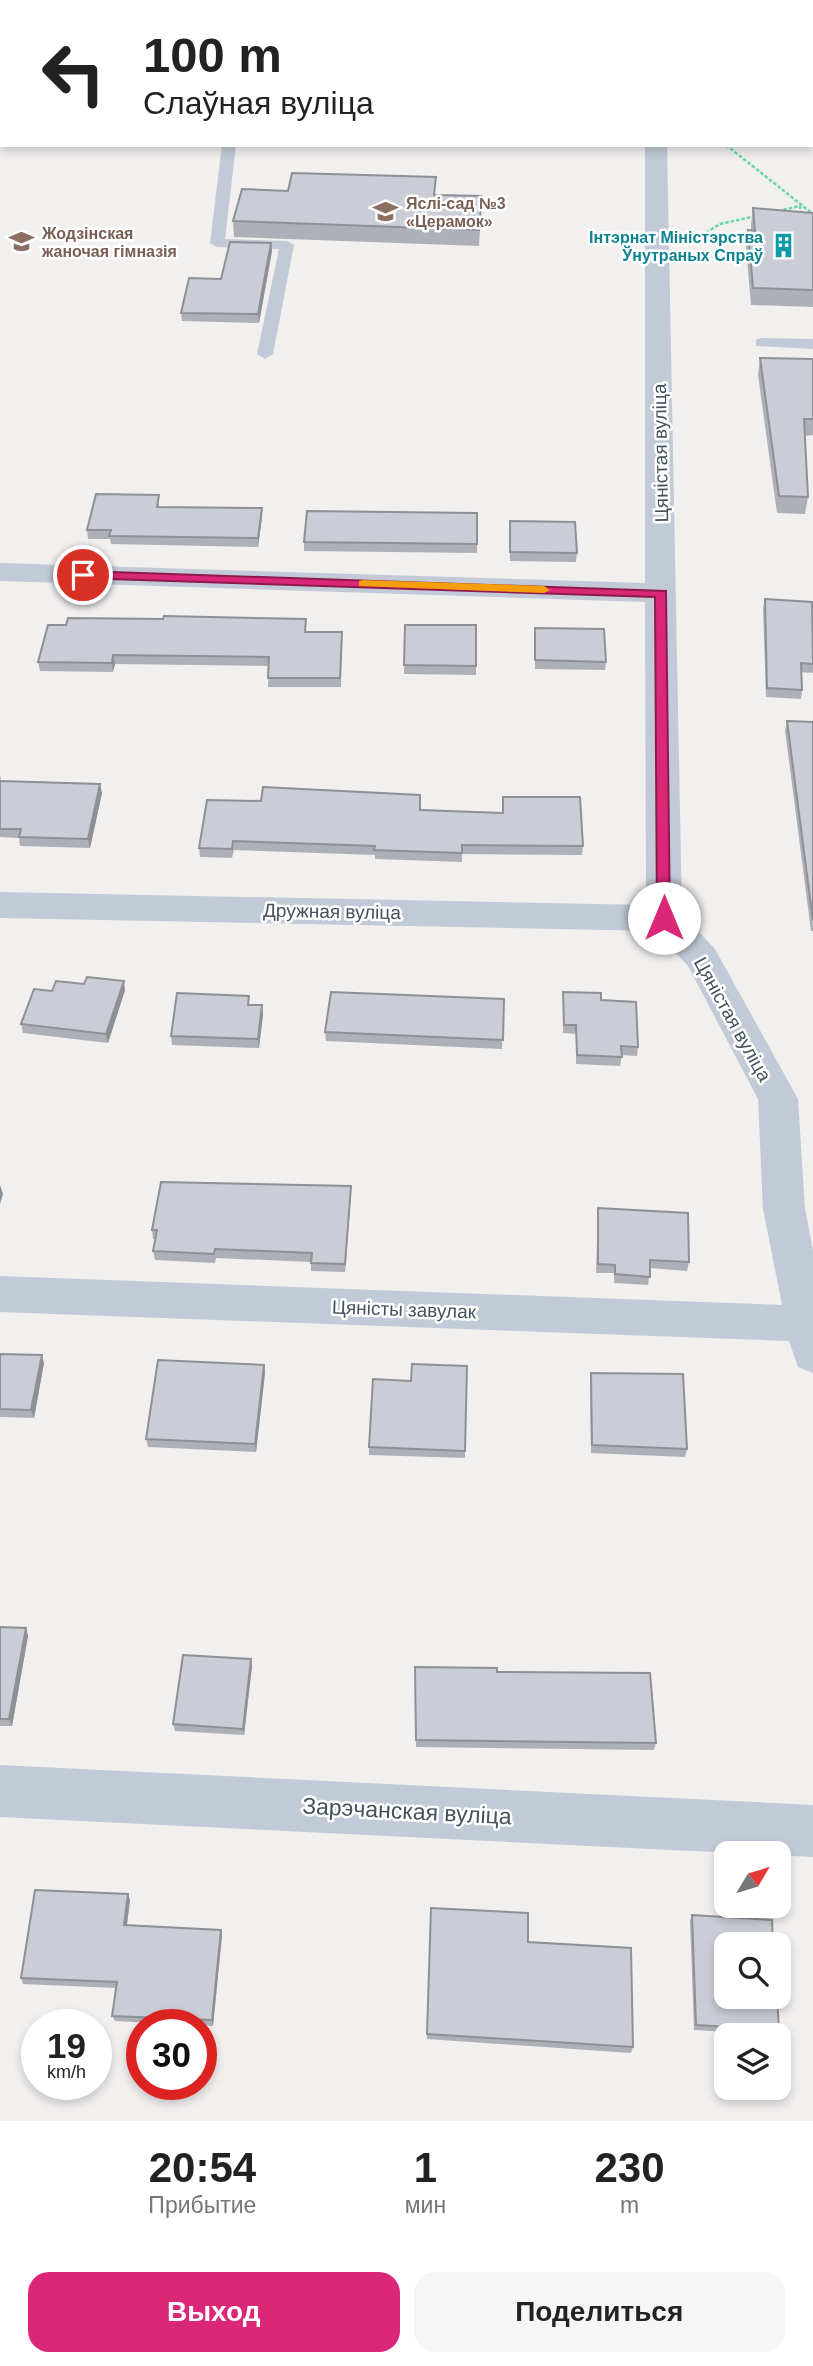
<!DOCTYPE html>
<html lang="ru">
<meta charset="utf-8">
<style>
body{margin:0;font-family:Helvetica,sans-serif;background:#f6f6f6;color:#222;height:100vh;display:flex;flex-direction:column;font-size:26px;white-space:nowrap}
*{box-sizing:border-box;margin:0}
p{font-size:23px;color:#767676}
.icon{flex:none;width:38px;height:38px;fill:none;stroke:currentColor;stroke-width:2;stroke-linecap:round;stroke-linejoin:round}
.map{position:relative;height:2121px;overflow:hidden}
.drawer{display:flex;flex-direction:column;background:#fff;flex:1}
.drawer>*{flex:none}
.top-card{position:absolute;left:0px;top:0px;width:814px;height:147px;box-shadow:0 4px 10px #0003;background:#fff;color:#222;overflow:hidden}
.needle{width:46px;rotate:52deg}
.buttons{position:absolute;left:714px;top:1841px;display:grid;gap:14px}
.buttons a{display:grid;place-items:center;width:77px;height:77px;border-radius:14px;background:#fff;box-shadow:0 4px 10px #0003;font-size:35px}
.speed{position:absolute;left:21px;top:2009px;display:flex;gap:14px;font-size:35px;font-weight:700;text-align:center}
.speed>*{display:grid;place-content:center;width:91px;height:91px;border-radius:50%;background:#fff;box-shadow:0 4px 10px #0003;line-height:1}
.speed small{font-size:18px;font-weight:400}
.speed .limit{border:10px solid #d22;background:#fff;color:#111}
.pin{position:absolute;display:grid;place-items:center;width:60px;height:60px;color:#fff;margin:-30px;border:4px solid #fff;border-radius:50%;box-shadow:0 2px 7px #0007}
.me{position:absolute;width:77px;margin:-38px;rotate:0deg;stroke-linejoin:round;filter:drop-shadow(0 0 5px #0008)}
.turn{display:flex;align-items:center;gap:24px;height:147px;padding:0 28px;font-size:32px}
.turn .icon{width:91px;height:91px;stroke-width:2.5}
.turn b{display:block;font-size:49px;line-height:60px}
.eta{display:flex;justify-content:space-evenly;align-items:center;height:119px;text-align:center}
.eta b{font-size:42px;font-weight:700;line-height:49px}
.primary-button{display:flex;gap:14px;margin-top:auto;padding:14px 28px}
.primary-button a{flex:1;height:80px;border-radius:21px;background:#db2777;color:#fff;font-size:28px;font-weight:700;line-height:80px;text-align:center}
.primary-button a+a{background:#f6f6f6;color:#222}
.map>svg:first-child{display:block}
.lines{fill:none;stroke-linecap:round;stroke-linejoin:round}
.path{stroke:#6cd6a8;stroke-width:2.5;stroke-dasharray:3.5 2;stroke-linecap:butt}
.service{fill:#c1cad6;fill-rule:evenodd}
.minor{fill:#c1cad6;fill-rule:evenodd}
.wall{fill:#aeb0b7}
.shaded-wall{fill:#8d9095}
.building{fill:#cacdd5;stroke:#8d9095;stroke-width:2}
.route{fill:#db2777;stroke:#8e194d;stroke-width:2}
.slow{fill:#f59e0b}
.labels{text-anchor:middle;stroke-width:5;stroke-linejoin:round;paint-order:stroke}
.far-education-label{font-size:16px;font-weight:bold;fill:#785e54;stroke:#fff;text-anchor:start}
.far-culture-label{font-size:16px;font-weight:bold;fill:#0d838f;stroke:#fff;text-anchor:end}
.street-label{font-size:19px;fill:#45515f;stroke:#fff}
.near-street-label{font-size:23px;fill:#45515f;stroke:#fff}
</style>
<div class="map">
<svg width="813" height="2121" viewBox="0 0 813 2121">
<rect width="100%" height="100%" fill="#f2efef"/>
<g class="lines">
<path class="path" d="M726,145L813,214
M778,211L800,206L801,216
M687,244L720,224L756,216"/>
<path class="service" d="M222,145H236L225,239L287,241L294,245L273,354L265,359L257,354L279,249L217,247L210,243Z
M761,338L813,339V349L756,346V340Z"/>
<path class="minor" d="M459,0H479V2H459Z
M792,0H812V2H792Z
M812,55H813V73H812Z
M0,104H2V118H0Z
M812,125H813V139H812Z
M645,145H667L682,914L715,949L798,1099L805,1209L813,1250V1373L798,1367L789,1341L0,1312V1276L782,1305L763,1209L758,1099L688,966L655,931L0,918V892L646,905L645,602L0,581V563L645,583Z
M0,1765L813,1805V1857L0,1817Z"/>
</g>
<path class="wall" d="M0,0H237L236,2H2V70H0Z
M435,195L481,212L479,246L234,237L233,221Z
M753,208L813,213V307L751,305L746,247L748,230L751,231V224Z
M271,243L272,251L259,323L182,321L181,313Z
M760,358L813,359V435L805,436L808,497L805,514L777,513L758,375Z
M159,495V507L262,508V517L258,547L111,544L110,539H88L87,530Z
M477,513V553L304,551V542Z
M510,530L577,553L576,562L510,561Z
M765,599L813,623V673L801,672L802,690L801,699L766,697L763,608Z
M405,625H476V675L404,674Z
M535,628L606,662L605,670L535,669Z
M306,632H342L341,687H268L269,666L115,664L113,672L40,671L38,662Z
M787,721L813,722V931H811L785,730Z
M0,774L1,781L102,793L90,848L20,846L19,838L0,837Z
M503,797L583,846L582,855L462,854V862L375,859V855L234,850L232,858L200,857L199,848L207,800L503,813Z
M125,990L108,1043L23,1033L21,1024L52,991Z
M563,992L601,1000L638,1047L637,1056L622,1055L620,1066L576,1064V1034L563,1033Z
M504,999L502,1049L326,1041L325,1032Z
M250,1005L263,1014L259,1048L172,1045L171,1036Z
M351,1186L345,1272L311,1271V1262L216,1258L215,1263L155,1260L153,1251L156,1239H153L152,1230Z
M598,1208L689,1262L687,1271L650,1268L648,1285L614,1283V1273H596Z
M0,1354L44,1363L34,1418L0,1417Z
M264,1365L265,1373L256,1452L148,1447L146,1439Z
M467,1366L465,1458L369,1455V1447L411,1381Z
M591,1373L687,1449L685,1457L591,1453L590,1381Z
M0,1627L26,1628L28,1636L12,1726H0Z
M251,1659L252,1666L244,1735L175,1731L173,1724Z
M415,1667L497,1672L656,1743L654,1750L416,1747Z
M130,1900L127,1925L221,1930L222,1935L213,2026L115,2021L112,2016L116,1988L23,1984L21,1978Z
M431,1908L528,1942L633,2047L631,2053L427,2039Z
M692,1915L779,2030L777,2035L694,2030L690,1921Z"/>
<path class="shaded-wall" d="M271,243L272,251L259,323L258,314Z
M262,508V517L258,547V538Z
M113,655L115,664L113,672L112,663Z
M100,784L102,793L90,848L88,839Z
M124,981L125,990L108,1043L106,1034Z
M262,1005L263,1014L259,1048L258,1039Z
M0,1185L3,1194L0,1204Z
M351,1186V1195L345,1272V1264Z
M42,1355L44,1363L34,1418L31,1410Z
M264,1365L265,1373L256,1452L255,1444Z
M26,1628L28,1636L12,1726L9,1719Z
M251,1659L252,1666L244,1735L243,1729Z
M128,1894L130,1900L126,1931L124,1925Z
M221,1930L222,1935L213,2026L212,2020Z"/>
<path class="building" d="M0,0H230L229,2H2V48H0V21H1L0,16Z
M744,0H785V2H744Z
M292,173L436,177L434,195L482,196L479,230L233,221L242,189L288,191Z
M753,208L813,213V290L753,288L748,230L755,231Z
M230,242L271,243L258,314L181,313L189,278L221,279Z
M760,358L813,359V419H804L808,497L779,496Z
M96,494L159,495L157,507L262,508L258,538L109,536L111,530H87Z
M307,511L477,513V544L304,542Z
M510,521L575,522L577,553L510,552Z
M765,599L812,602L813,664L801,663L802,690L767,688Z
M164,616L306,619L305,632H342L340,678H268L269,657L113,655L112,663L38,662L48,625H66L68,618L163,619Z
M405,625H476V666L404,665Z
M535,628L604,629L606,662L535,660Z
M787,721L813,722V921Z
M0,781L100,784L88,839L19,837L21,829H0Z
M263,787L420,795V810L503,813V797H580L583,846L462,845V853L374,850L375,846L233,841L232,849L199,848L207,800L261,801Z
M87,977L124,981L106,1034L21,1024L34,989L52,991L56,981L84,984Z
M331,992L504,999L503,1040L325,1032Z
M563,992L601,993V1000L636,1002L638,1047L621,1046L622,1057L577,1055L576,1025H564Z
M177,993L249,996L248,1005H262L258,1039L171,1036Z
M161,1182L351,1186L345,1264L311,1263L312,1253L215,1249L214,1254L153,1251L157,1230H152Z
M598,1208L688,1213L689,1262L650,1260V1277L615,1274V1265L598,1264Z
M0,1354L42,1355L31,1410L0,1409Z
M158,1360L264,1365L255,1444L146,1439Z
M412,1364L467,1366L465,1451L369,1447L373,1379L411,1381Z
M591,1373L683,1374L687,1449L592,1445Z
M0,1627L26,1628L9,1719H0Z
M183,1655L251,1659L243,1729L173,1724Z
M415,1667L497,1668V1672L650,1673L656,1743L416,1740Z
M35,1890L128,1894L124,1925L221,1930L212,2020L112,2016L117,1982L21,1978Z
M431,1908L528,1913V1942L631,1948L633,2047L427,2034Z
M692,1915L772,1920L773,1944H726V1997H777L779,2030L696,2025Z"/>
<path class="route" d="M83,571L666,591L670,921H659L657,918L655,597L78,578V572Z"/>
<path class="slow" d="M363,580L544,586L550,590L544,593L359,586V581Z"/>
<defs>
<symbol id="school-bare" viewBox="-9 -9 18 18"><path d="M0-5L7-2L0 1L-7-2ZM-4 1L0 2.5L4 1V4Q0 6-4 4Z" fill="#8d6e63" stroke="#fff" stroke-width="2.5" paint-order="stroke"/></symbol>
<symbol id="building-bare" viewBox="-9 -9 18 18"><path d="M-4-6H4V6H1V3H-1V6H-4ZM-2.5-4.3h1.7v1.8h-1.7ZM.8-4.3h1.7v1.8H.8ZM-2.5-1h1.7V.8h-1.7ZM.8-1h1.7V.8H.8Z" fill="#0f9aa8" stroke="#fff" stroke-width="2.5" paint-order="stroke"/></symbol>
</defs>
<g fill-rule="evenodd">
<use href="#school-bare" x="368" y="194" width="35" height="35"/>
<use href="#school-bare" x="4" y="224" width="35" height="35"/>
<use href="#building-bare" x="766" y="228" width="35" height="35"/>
</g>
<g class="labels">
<g class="far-education-label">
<text x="406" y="209">Яслі-сад №3<tspan x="406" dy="18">«Церамок»</tspan></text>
<text x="42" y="239">Жодзінская<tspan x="42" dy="18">жаночая гімназія</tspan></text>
</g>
<g class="far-culture-label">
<text x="763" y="243">Інтэрнат Міністэрства<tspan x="763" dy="18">Ўнутраных Спраў</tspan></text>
</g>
<g class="street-label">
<text transform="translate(660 453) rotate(-91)" y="7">Цяністая вуліца</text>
<text transform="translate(332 911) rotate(1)" y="7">Дружная вуліца</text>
<text transform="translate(733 1019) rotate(61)" y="7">Цяністая вуліца</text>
<text transform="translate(404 1309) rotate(2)" y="7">Цяністы завулак</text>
</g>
<g class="near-street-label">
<text transform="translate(407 1811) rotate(3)" y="8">Зарэчанская вуліца</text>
</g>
</g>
</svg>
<div class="buttons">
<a><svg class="needle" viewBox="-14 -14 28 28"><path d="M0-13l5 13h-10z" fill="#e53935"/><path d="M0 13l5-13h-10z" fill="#767676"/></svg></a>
<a><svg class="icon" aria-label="search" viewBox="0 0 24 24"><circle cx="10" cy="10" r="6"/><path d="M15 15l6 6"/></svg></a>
<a><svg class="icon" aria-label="layers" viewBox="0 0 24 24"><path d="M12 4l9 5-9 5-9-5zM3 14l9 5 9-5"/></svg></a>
</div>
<div class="speed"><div>19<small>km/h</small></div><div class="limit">30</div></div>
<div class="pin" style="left:83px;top:575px;background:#d93025"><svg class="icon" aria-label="arrive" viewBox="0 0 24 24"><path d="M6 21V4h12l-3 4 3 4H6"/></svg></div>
<svg class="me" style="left:664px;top:918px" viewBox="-20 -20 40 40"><circle r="19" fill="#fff"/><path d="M0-13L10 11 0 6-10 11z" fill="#db2777"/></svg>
<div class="top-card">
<div class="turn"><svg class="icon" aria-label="left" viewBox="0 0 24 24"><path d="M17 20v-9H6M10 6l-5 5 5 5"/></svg><div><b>100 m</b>Слаўная вуліца</div></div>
</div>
</div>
<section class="drawer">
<div class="eta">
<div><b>20:54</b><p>Прибытие</p></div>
<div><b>1</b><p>мин</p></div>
<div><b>230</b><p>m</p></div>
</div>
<div class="primary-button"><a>Выход</a><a>Поделиться</a></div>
</section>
